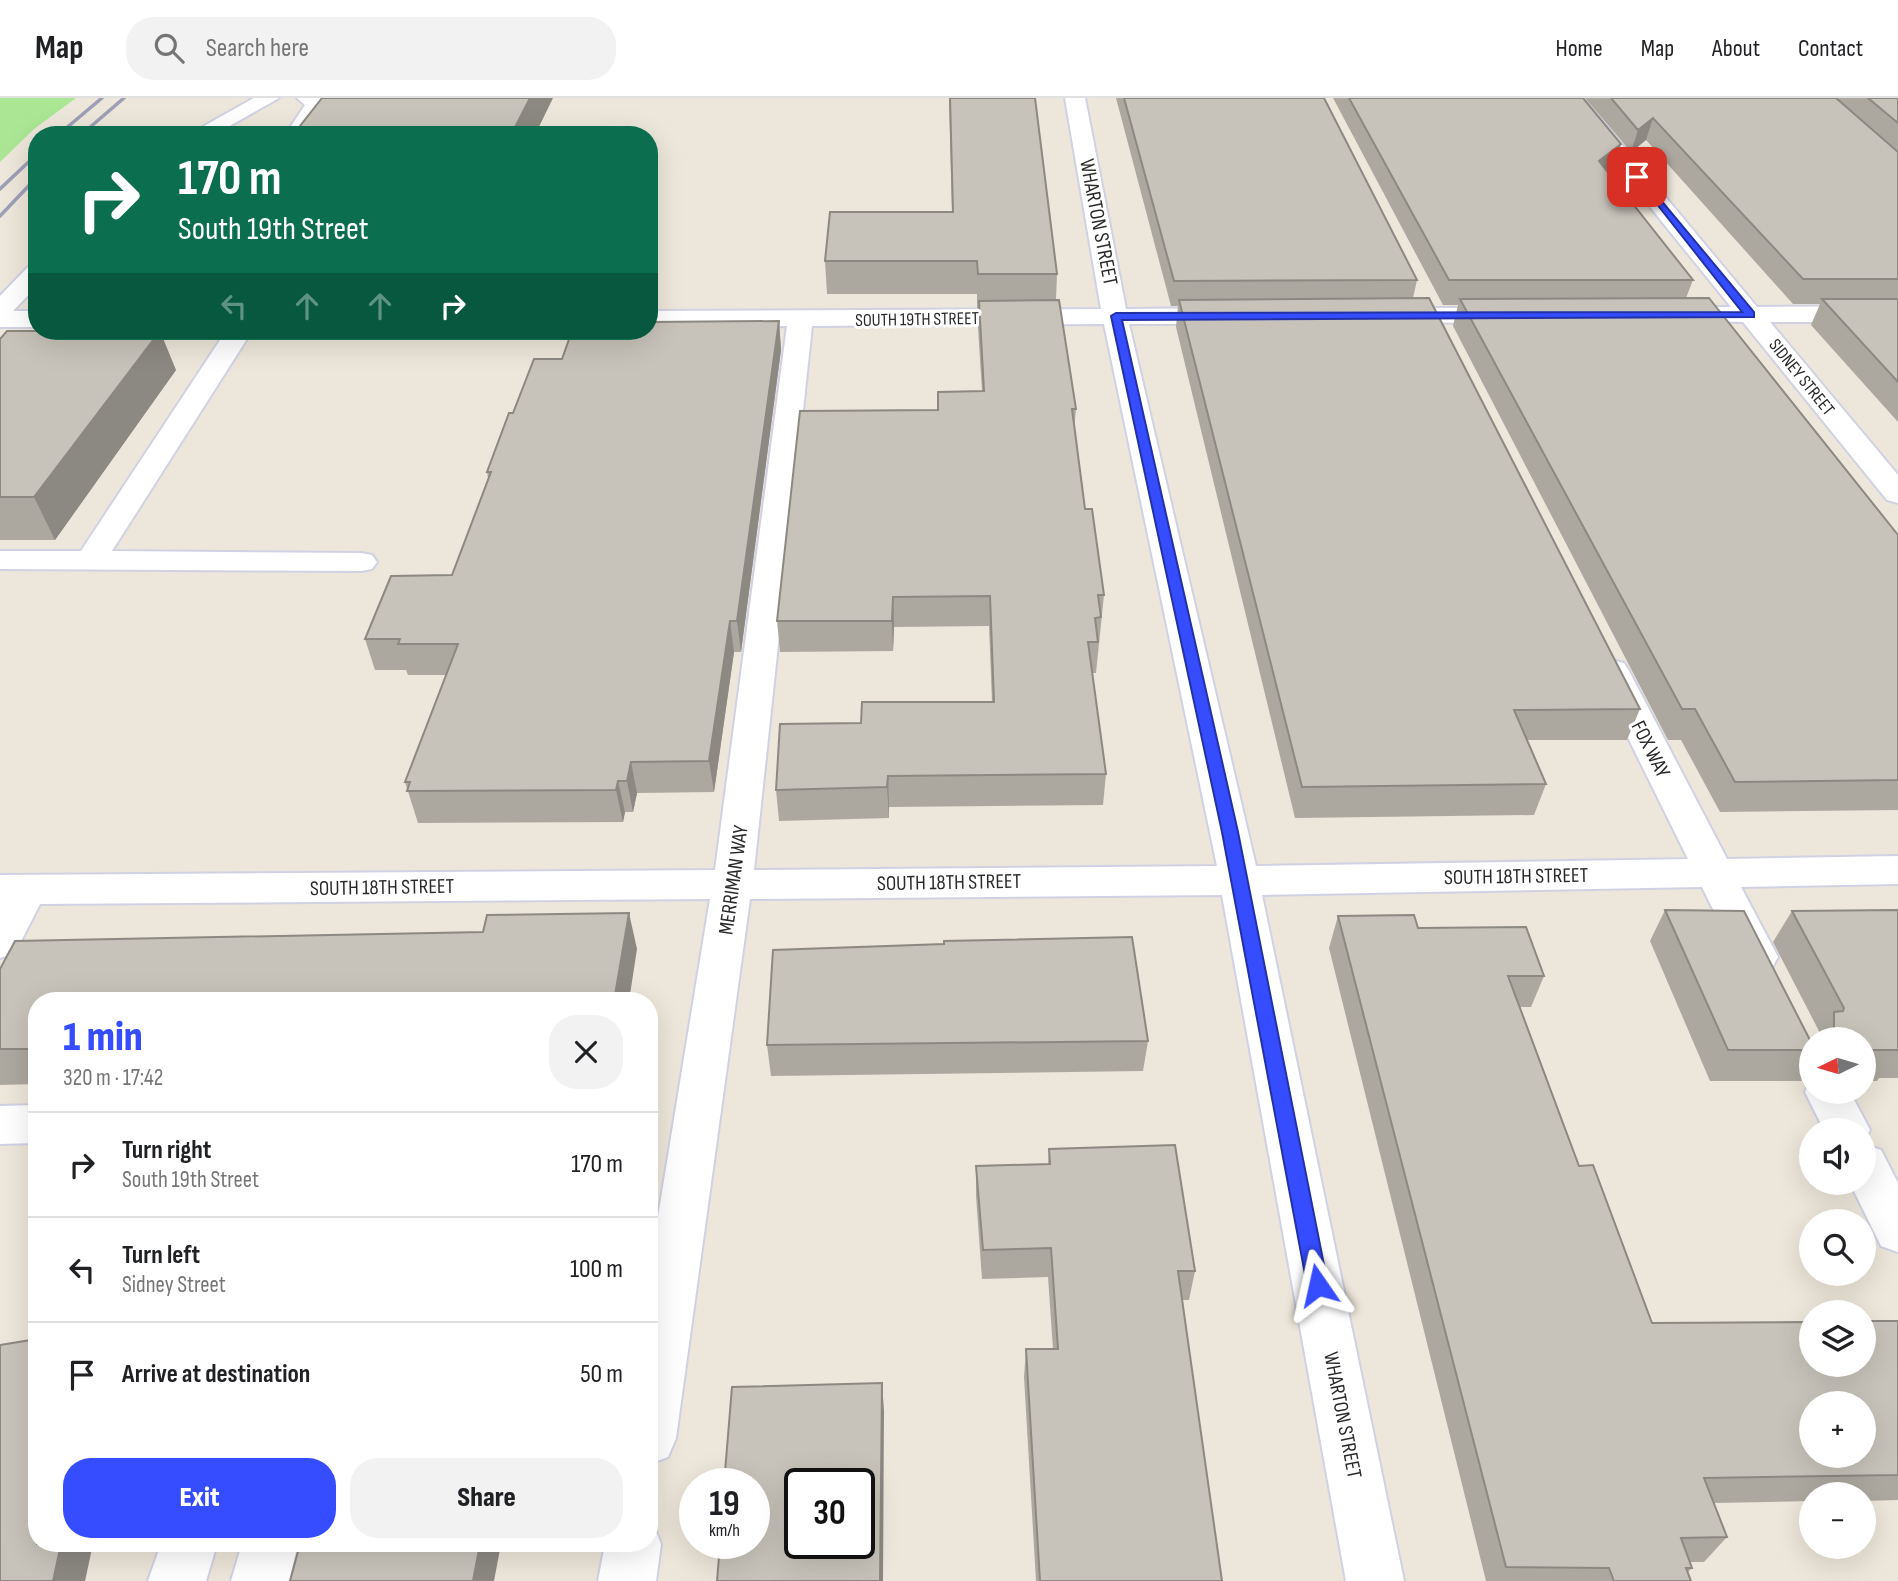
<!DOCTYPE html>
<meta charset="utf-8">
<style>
body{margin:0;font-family:"Sofia Sans Condensed",sans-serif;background:#f2f2f2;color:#202124;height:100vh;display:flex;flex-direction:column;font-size:26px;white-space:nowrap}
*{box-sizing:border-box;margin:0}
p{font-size:23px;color:#757577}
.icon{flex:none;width:38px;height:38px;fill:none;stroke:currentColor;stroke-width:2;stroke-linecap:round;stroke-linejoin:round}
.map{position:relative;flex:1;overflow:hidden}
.panel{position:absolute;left:28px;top:894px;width:630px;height:560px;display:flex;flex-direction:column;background:#fff;border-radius:28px;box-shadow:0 7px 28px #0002}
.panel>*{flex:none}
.hud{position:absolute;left:28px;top:28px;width:630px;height:214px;border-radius:28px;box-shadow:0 7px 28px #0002;background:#0b6e4f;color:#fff;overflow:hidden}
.needle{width:46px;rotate:265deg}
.controls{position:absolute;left:1799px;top:929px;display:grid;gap:14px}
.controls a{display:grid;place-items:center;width:77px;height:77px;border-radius:50%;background:#fff;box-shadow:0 7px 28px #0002;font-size:35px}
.speed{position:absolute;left:679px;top:1370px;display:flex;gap:14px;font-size:35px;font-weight:700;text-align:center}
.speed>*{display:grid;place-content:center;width:91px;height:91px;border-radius:50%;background:#fff;box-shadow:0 7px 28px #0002;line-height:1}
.speed small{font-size:18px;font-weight:400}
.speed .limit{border:4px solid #111;border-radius:10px;background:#fff;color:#111}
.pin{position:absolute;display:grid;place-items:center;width:60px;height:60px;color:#fff;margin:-30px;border-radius:14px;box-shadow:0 4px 10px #0006}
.me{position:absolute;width:77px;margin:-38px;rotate:349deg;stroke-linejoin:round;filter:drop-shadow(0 0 5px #0008)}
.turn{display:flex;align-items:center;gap:24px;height:147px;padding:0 35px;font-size:32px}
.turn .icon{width:91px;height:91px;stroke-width:2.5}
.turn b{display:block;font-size:49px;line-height:60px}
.lanes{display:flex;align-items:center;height:66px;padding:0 35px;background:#0003;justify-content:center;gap:35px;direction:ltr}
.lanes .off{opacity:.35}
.round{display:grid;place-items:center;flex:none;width:74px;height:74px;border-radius:28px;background:#f2f2f2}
.headline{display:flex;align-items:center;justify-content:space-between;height:119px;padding:0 35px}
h1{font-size:42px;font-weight:800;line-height:52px;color:#354cff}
.cta{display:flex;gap:14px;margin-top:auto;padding:14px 35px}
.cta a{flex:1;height:80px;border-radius:28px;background:#354cff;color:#fff;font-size:28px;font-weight:800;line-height:80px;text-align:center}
.cta a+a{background:#f2f2f2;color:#202124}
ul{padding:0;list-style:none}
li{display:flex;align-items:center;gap:21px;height:105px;padding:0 35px;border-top:2px solid #e0e0e0}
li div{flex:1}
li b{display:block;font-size:26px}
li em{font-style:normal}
header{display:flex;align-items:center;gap:42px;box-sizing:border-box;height:98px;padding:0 35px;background:#fff;border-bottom:2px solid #e0e0e0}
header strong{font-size:33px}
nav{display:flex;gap:38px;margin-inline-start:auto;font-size:24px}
.search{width:490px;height:63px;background:#f2f2f2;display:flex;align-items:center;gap:18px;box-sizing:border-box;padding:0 24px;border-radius:28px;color:#757577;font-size:26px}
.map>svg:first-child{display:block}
.green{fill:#aae694}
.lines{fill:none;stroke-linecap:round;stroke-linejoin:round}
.minor-casing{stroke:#d0d2e3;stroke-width:4}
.minor{fill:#fff;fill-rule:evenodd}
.rail{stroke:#9d9fb5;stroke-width:3.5}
.wall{fill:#aca8a0}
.shaded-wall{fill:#8c8882}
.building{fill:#c8c3ba;stroke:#8c8882;stroke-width:2;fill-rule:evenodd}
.route{fill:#354cff;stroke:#2231a6;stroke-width:2}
.labels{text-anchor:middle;stroke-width:6;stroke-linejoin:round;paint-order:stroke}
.far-street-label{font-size:18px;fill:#292929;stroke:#fff}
.street-label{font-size:21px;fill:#292929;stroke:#fff}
</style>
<header>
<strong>Map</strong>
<div class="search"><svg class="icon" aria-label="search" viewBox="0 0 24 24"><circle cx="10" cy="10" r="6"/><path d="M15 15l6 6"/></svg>Search here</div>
<nav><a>Home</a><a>Map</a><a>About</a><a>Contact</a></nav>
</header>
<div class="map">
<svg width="1898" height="1483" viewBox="0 0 1898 1483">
<rect width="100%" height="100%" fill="#ede6da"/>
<path class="green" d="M0,0H76L34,31L0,64Z"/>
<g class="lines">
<defs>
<path id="minor" d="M254,0H279L214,37H188Z
M297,0H322L326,5L306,37H285L305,7Z
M1065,0H1085L1126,211L1228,210L1237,213L1241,218L1237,223L1228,226H1129L1256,768L1688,761L1595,573L1600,565L1612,562L1624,565L1629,573L1727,761L1898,758V786L1741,789L1778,859L1772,870L1757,875L1742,870L1702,789L1262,797L1404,1483H1346L1222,797L750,801L676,1340L668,1359L649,1366V1174L710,801L40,806L15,855L0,860V777L715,772L787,228L649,229V213L1101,211ZM1104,226L1217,768L754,772L812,228Z
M1562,0H1583L1757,209L1898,208V224H1770L1898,377V405L1887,402L1743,224L1661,222L1657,217L1661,212L1670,209H1731Z
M37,167V188L13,213H37V229H0V198L28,169Z
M1386,210H1508L1517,213L1521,218L1517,223L1508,226L1377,223L1373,218L1377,213Z
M226,233H252L112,453L361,455L372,457L377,464L372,471L361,473L0,471V453H81Z
M1811,981V994H1850L1870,1032L1864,1045V1032H1824L1805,994Z
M37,1007V1045L0,1046V1008Z
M1864,1046L1881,1052L1898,1085V1154L1881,1148L1850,1085H1864Z
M649,1425L653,1426L661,1446L656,1483H598L605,1446H649Z
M161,1446H217L206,1483H148Z
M242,1446H298L289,1483H231Z"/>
</defs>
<use href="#minor" class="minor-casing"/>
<use href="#minor" class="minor"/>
<path class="rail" d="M58,37L102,0
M81,37L124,0
M0,91L37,56
M0,118L37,79"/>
</g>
<path class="wall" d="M949,0H1035L1057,176L1056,202L1076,311L1074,332L1085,411L1104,497L1096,575H1092L1106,676L1103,707L889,709V720L779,723L776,692L861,625L992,604L989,528L894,529L893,553L780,554L777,523L938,312V294L982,293L978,230L979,210H977V196H827L825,163L952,114Z
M1116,0H1324L1417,182L1413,200L1640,611L1627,642H1527L1546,686L1534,717L1295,720L1176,229L1178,208H1171Z
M1333,0H1583L1621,46L1614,69L1608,74L1693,182L1686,200L1898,437V712L1720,714L1681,642H1668L1453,228L1458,207H1443Z
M1585,0H1898V324L1811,227L1820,206H1793L1646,42L1631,54Z
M779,223L781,252L741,554H734L714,694L637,695L633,714H625L623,724L418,725L405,684L446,577H408L406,572H375L365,541L452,477L488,380L487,374L513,315L562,261Z
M0,241L176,272L55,442H0Z
M1665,812L1811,944V974L1805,983H1710L1650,843Z
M1898,812V980H1879L1877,983H1864V942H1816L1820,935L1773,844L1792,813Z
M1338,818L1418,830L1544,878L1531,909H1520L1579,1068L1652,1225L1898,1223V1402L1864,1403V1396H1811V1403L1714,1405L1727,1439L1704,1464H1690L1692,1470L1688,1474L1691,1483H1486L1329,850Z
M637,851L37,903V986L0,987V871Z
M1148,943L1143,973L771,978L767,947Z
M1049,1051L1195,1173L1189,1202H1182L1222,1483H1036L1024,1279L1026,1251H1053L1048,1179L982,1181L976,1098V1068L1048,1066Z"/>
<path class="shaded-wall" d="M530,0H553L535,37H511Z
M1653,20L1646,42L1631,54L1638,32Z
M1621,46L1614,69L1592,86L1599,63Z
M779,223L781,252L741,554L737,523Z
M160,233L176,272L55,442L34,399Z
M893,499L894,529L893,553L892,523Z
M730,523L734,554L714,694L709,663Z
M631,664L637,695L633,714L627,683Z
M888,678L889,709V720L887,689Z
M618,683L625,714L623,724L616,692Z
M629,815L637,851L629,903H614Z
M882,1285L884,1313L883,1483H880Z
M61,1446H93L85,1483H53Z
M480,1446H501L494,1483H473Z"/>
<path class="building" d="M322,0H530L511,37H293Z
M950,0H1035L1057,176H978L977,163H825L830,114H953Z
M1124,0H1324L1417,182L1174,183Z
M1349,0H1583L1621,46L1599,63L1693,182H1449Z
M1611,0H1836L1898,54V181H1803L1653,20L1638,32Z
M1868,0H1898V25Z
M1429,200L1640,611L1514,612L1546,686L1302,689L1179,202Z
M1709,200L1898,437V682L1735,684L1695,611H1682L1460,201Z
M1822,201H1898V284Z
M1059,202L1076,311H1072L1085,411H1092L1104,497H1098L1101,519L1095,520L1098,544H1088L1106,676L888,678L887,689L776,692L780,626L861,625L862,604H994L990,498L893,499L892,523H777L800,313L938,312V294L984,293L979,203Z
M779,223L737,523H730L709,663L631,664L627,683H618L616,692L407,693L410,684H405L458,546H398L400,541H365L391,478L452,477L491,374H487L509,315H513L534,261H562L572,233H649V224Z
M7,233H160L34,399H0V241Z
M1665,812L1744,813L1811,944V952H1728Z
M1898,812V952H1864V942H1834V914L1843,913L1844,910L1792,813Z
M629,815L614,903H37V951H0V871L15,843L483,834L487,817Z
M1414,817L1418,830L1526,829L1544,878H1508L1579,1068L1593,1067L1652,1225L1811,1224V1267H1864V1223H1898V1377L1704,1380L1727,1439L1681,1440L1692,1470H1686L1691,1483H1614L1609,1470L1506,1469L1338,818ZM1811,1306H1864V1358H1811Z
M1132,839L1148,943L767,947L773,852L944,846V843Z
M1175,1047L1195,1173H1178L1222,1483H1040L1026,1251H1058L1051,1150L983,1152L976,1068L1050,1066L1049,1051Z
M37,1241V1446H61L53,1483H0V1247Z
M882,1285L880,1483H717L720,1446H754V1386H724L732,1289ZM800,1386H859V1446H800Z
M300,1446H480L473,1483H290Z"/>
<path class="route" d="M1634,77H1640L1754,214V219L1122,222L1238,734L1328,1187L1325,1194L1318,1197L1310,1194L1307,1187L1222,734L1111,218L1116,215L1742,214Z"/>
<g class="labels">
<g class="far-street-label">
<text transform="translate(917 221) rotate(-1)" y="6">SOUTH 19TH STREET</text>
<text transform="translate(1802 279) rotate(51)" y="6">SIDNEY STREET</text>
</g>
<g class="street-label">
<text transform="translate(1099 124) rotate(79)" y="7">WHARTON STREET</text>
<text transform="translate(1651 651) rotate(63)" y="7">FOX WAY</text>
<text transform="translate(1516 778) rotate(-1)" y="7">SOUTH 18TH STREET</text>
<text transform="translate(733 782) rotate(-82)" y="7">MERRIMAN WAY</text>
<text transform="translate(949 784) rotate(-1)" y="7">SOUTH 18TH STREET</text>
<text transform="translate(382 789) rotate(-1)" y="7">SOUTH 18TH STREET</text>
<text transform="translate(1343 1317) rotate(79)" y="7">WHARTON STREET</text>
</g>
</g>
</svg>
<div class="controls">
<a><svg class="needle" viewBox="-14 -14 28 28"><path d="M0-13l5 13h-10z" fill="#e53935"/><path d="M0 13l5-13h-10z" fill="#757577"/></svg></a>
<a><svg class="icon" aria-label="sound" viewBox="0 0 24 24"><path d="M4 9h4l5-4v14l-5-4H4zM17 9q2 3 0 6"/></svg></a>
<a><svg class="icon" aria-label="search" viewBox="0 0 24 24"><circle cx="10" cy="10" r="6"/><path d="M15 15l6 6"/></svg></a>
<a><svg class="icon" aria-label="layers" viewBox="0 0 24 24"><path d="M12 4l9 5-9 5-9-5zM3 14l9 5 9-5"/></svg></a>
<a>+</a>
<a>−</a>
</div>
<div class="speed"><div>19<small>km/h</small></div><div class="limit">30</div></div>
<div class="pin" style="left:1637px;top:79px;background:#d93025"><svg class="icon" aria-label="arrive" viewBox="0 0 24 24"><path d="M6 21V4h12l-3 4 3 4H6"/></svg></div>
<svg class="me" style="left:1318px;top:1187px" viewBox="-20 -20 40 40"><path d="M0-17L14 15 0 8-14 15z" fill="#354cff" stroke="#fff" stroke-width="4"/></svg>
<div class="hud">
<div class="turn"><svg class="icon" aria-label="right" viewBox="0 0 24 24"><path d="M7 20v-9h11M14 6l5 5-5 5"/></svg><div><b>170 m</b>South 19th Street</div></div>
<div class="lanes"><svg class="icon off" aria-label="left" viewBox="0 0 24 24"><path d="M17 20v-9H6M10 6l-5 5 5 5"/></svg><svg class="icon off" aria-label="ahead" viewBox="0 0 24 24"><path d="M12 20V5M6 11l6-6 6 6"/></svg><svg class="icon off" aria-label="ahead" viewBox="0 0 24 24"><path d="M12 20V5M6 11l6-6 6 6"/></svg><svg class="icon" aria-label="right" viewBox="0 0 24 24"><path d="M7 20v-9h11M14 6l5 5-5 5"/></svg></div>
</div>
<section class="panel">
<div class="headline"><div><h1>1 min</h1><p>320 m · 17:42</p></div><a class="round"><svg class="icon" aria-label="close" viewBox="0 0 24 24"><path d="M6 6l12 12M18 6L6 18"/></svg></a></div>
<ul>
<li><svg class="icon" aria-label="right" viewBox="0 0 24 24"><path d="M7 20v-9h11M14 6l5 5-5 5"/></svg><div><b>Turn right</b><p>South 19th Street</p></div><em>170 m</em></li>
<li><svg class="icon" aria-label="left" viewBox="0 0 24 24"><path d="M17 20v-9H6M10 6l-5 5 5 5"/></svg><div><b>Turn left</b><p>Sidney Street</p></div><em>100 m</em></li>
<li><svg class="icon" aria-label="arrive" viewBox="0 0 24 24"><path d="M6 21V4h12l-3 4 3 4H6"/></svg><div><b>Arrive at destination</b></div><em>50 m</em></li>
</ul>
<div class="cta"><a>Exit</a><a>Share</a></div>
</section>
</div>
